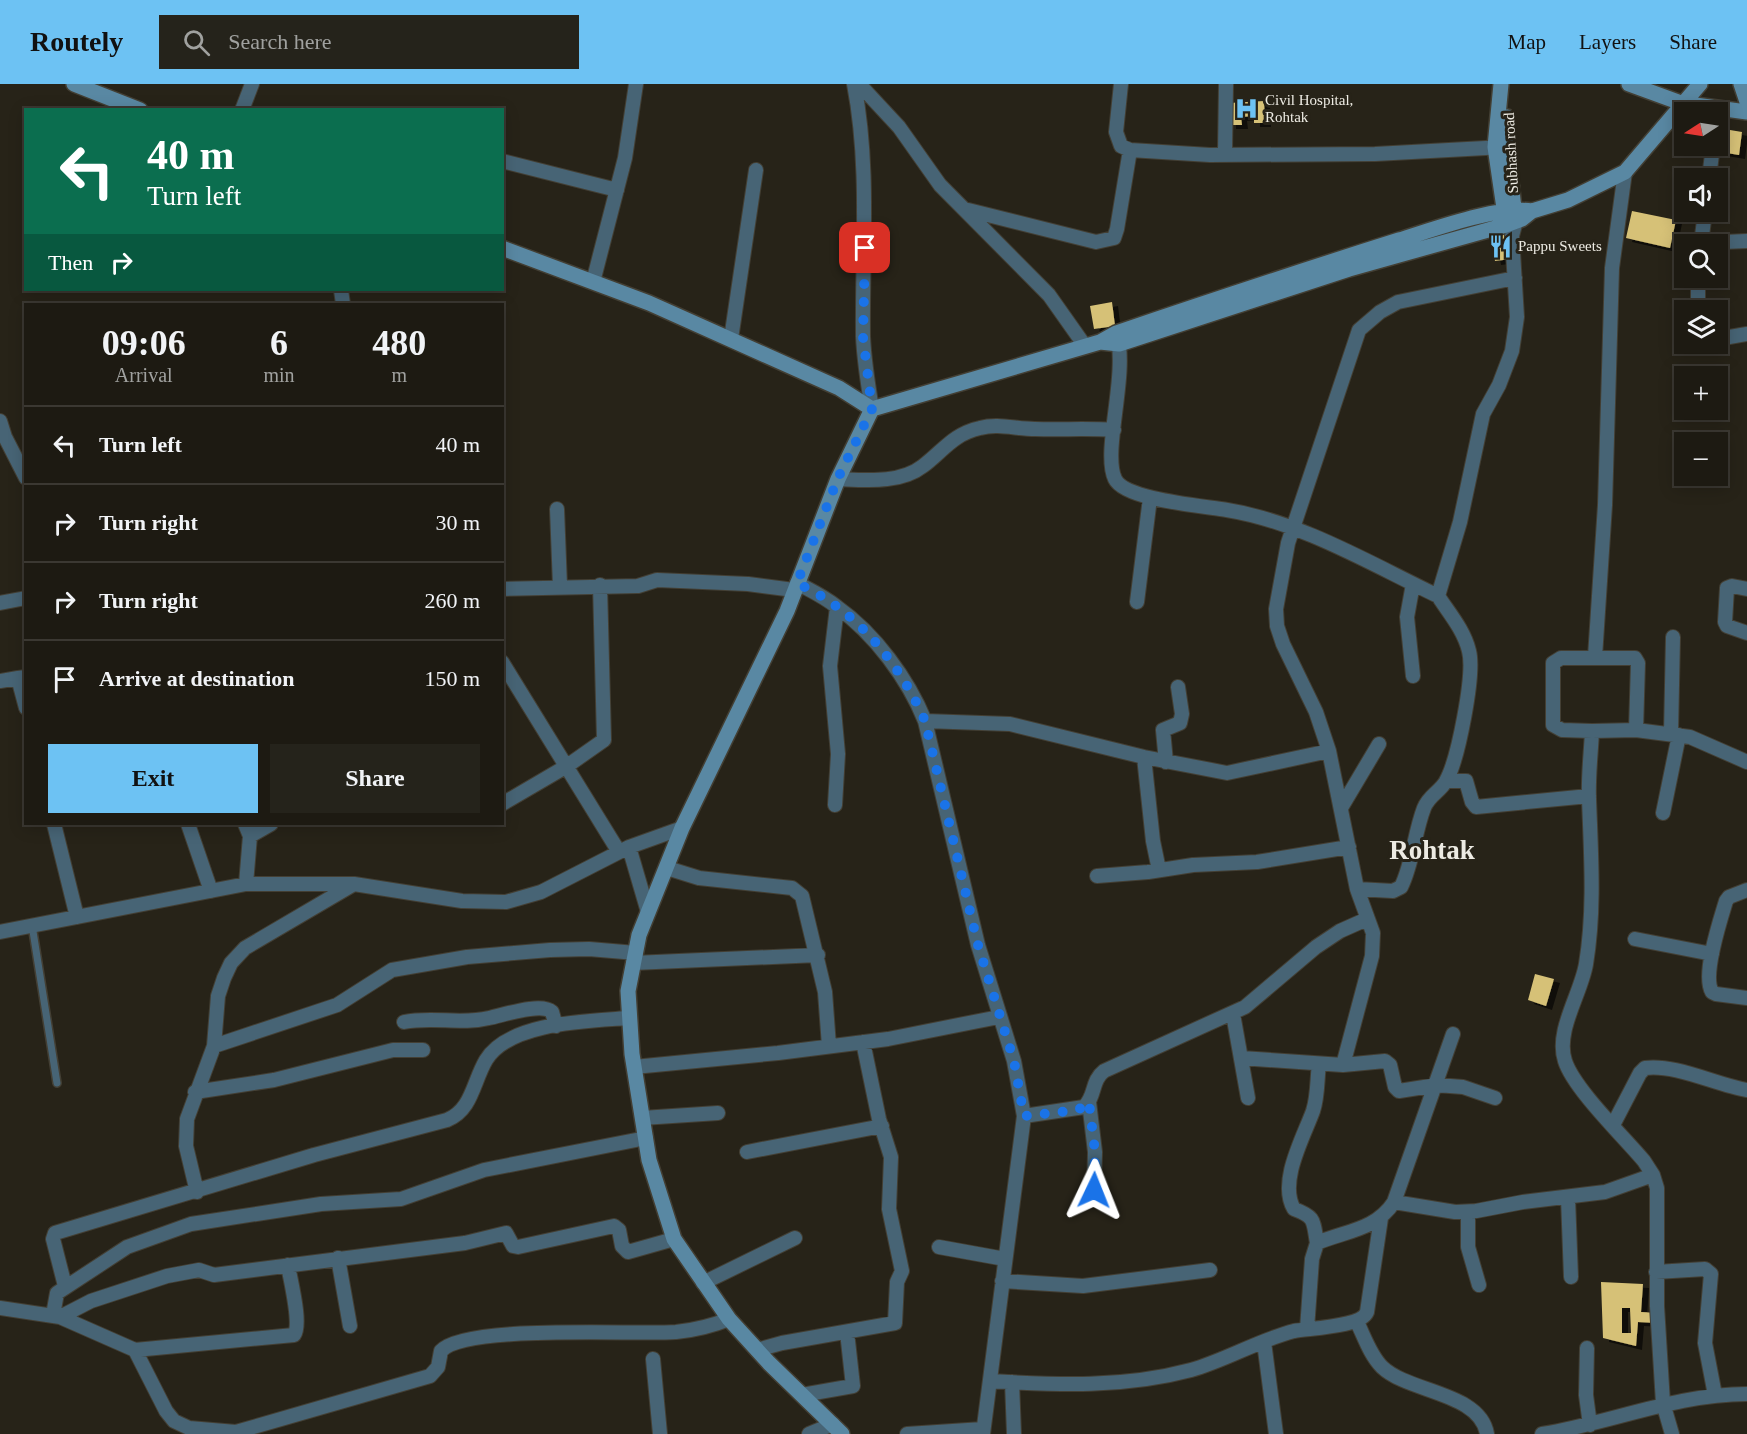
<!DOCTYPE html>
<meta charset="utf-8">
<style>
body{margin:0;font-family:"Times New Roman",serif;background:#25231b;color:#f1f3f6;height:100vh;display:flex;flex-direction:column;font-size:22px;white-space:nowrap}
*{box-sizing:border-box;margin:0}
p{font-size:20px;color:#a0a19f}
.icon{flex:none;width:33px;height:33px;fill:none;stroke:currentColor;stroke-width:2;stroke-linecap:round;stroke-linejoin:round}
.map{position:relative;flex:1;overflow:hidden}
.details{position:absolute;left:24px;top:219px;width:480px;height:522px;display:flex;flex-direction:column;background:#1d1a12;border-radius:0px;box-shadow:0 3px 15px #0003,0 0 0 2px #3b3832}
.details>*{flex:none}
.banner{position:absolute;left:24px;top:24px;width:480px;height:183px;border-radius:0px;box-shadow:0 3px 15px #0003,0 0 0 2px #3b3832;background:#0b6e4f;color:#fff;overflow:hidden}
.needle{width:39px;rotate:258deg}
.fabs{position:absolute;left:1674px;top:18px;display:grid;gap:12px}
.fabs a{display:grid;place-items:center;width:54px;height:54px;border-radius:0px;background:#1d1a12;box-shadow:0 3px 15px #0003,0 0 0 2px #3b3832;font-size:30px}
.pin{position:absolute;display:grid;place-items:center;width:51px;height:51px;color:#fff;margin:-26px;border-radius:12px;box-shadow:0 3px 9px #0006}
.me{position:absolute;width:66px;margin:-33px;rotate:2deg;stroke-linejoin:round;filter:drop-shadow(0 0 4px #0008)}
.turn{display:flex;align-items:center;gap:21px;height:126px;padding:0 24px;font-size:27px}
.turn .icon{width:78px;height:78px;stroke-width:2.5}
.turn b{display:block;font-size:42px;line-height:51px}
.then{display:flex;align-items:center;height:57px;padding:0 24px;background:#0003;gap:12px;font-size:22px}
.eta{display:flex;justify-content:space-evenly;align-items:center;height:102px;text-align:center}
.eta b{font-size:36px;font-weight:700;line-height:42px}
.button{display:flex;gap:12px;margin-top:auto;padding:12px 24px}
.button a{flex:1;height:69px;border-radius:0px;background:#6dc2f3;color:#111;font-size:24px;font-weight:700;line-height:69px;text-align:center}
.button a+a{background:#25231b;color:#f1f3f6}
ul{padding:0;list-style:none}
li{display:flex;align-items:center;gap:18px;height:78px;padding:0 24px;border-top:2px solid #3b3832}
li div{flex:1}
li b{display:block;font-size:22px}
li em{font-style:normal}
header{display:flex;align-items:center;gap:36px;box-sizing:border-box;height:84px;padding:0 30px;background:#6dc2f3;color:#111}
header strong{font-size:28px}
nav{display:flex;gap:33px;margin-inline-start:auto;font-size:21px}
.search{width:420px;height:54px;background:#25231b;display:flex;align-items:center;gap:15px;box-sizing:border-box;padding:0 21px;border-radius:0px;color:#a0a19f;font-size:22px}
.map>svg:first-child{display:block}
.building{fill:#d6c177;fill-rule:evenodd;filter:url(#shadow)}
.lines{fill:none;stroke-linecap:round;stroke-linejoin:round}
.lane-casing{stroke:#433f34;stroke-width:10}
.street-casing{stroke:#433f34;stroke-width:16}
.secondary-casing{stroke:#433f34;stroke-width:18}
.lane{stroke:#476475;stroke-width:7}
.street{stroke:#476475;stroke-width:14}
.secondary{stroke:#5988a3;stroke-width:15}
.route{stroke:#1a73e8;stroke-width:10;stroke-dasharray:0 18}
.labels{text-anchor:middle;stroke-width:6;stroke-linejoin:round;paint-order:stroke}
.poi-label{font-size:15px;fill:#edebe3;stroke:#272318;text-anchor:start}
.street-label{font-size:15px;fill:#edebe3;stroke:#272318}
.town-label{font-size:27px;font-weight:bold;fill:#edebe3;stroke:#272318}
</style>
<header>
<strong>Routely</strong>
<div class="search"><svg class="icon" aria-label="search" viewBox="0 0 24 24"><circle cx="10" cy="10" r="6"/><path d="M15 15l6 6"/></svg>Search here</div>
<nav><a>Map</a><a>Layers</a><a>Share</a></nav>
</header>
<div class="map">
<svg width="1747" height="1350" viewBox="0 0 1747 1350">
<defs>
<filter id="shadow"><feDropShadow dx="6" dy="4" stdDeviation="0" flood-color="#0009"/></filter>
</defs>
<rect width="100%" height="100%" fill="#272318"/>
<path class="building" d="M1264,17L1265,39H1254V32L1241,33L1242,41H1230L1229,19Z
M1718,44L1742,48L1739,71L1715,67Z
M1632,127L1676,136L1670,164L1626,154Z
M1504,147L1511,175L1495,177L1490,149Z
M1112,218L1115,242L1094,245L1090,222Z
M1535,890L1554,895L1546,922L1528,916Z
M1601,1198L1643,1200L1641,1228L1658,1229L1657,1239L1638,1238L1636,1262L1603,1254ZM1622,1224H1630L1631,1249H1622Z"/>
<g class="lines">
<defs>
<path id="lane" d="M32,841L57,999"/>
<path id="street" d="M854,0C870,83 862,168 863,252C864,276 868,301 872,325
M859,0L899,43L940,101L1049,211L1085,262
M1121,0L1116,48L1121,62L1130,66L1210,71L1375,70L1504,63
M242,26L252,0
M1225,69L1226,0
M502,77L617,106
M1709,94L1713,62
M968,126L1096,158L1114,154L1117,145L1130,66
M1701,159L1747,157
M1701,160L1705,128
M1698,194V226
M593,198L625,74L636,0
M341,206L343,220
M1117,251C1128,291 1102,368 1115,395C1125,416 1204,422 1227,426C1301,438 1371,480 1438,512
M731,255L756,86
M1718,255L1747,250
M0,337L5,353L26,394
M838,395C865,396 900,400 923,382C943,367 953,350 980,344C998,339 1016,345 1035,345C1062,346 1087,344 1114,346
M557,425L560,502
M797,499C810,506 825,513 837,523C875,550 908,595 925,637L978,861L1014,977L1024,1032L983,1350
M1413,500L1407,533L1413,592
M502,505L638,502L657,496L748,500L794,506
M1747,505L1732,502L1727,504L1725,538L1727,542L1747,549
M1137,518L1150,414
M0,519L26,514
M1595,573L1605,421L1612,184L1625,88
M502,578L619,768
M26,593L18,594L26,624
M0,597L18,594
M925,637L1010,640L1144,673L1227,689L1329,667
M1636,646L1690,653L1747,678
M1592,647L1562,646L1553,641V579L1561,574H1635L1638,579L1636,646L1592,647C1591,669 1588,693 1589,715C1591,771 1595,825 1586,880C1581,910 1555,947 1565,977C1574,1005 1624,1053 1644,1077L1653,1091L1657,1104V1222L1663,1319L1672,1350
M1671,649L1673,553
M1144,673L1153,757L1159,786
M1166,678L1163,646L1180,639L1182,630L1178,603
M1446,697H1466L1472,718L1476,723L1589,712
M502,720L567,682L604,656L600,501
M835,721L838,670L830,582L837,523
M1341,724L1379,660
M1663,729L1679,651
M54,740L77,833
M188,740L211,807
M245,740L250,752L246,800
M250,752L271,740
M629,763L648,828
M667,784L699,794L792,804L802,812L825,908L829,962
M1097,792L1148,788L1193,781L1257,778L1349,763
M1357,805L1393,807L1401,803C1413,779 1414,750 1424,724C1429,711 1440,708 1446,697C1458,676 1475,590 1469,567C1464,546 1449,529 1438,512L1460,438L1483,330L1499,301L1512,267L1517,233L1512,152L1516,137
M1747,806L1729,813L1726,817C1720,837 1702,891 1712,908L1716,910L1747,914
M0,848L246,800H354L462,817L506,818L541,808L629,763L682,744
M1635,855L1712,870
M633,879L818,871
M1233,930L1248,1014
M404,938C433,932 461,941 489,934C504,931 541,918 552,928L556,942
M214,962L337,921L392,886L467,873L550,866L589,865L636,869
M1241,974L1343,981L1385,977L1390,981L1395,1003L1399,1007L1437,1001L1463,1003L1495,1014
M1343,981L1372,872L1373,849L1357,805L1329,667L1316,628L1283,560L1277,542L1276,525L1288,459L1359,246L1380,228L1398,218L1515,194
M634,983L778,969L888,955L999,933
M195,1008L274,996L393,966H423
M1089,1018L1095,1068L1094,1106
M1024,1032L1084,1023C1096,1012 1091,997 1104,987L1245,923L1316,863L1340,847L1367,835
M642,1034L718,1029
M1613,1041L1640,989L1645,984C1677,980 1716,1001 1747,1006
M747,1068L882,1042
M197,1108L186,1062L187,1035L214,962L218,912L224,894L231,879L245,864L354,800
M1568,1114L1571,1193
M1394,1118L1453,950
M1468,1128V1163L1479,1201
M1317,1159C1313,1137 1316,1133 1294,1125C1278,1098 1304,1052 1313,1027C1318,1012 1317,995 1319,980
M939,1163L1005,1175
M338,1174L350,1242
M1656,1188L1705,1185L1711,1190L1705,1259L1715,1311
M1002,1197L1083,1202L1210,1186
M703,1199L795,1154
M65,1202L53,1155L55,1149L314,1071L447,1036C472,1026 473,998 486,976C509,938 589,937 629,934
M0,1224L60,1233L135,1266L166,1327L174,1337L189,1344L236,1348L430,1292L438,1283L441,1267C465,1240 634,1251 676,1248C695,1246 712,1242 729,1235
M53,1231L57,1209L127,1163L191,1140L321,1120L401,1115L484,1086L646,1054
M60,1233L91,1217L167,1192L199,1186L214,1191L465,1159L506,1149L513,1162L518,1163L614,1142L619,1146L622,1162L628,1168L674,1155
M1357,1238C1364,1252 1370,1271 1382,1283C1409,1309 1480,1308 1487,1350
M1307,1245L1312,1175L1317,1159C1345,1147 1376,1146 1394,1118L1455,1128L1476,1127L1523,1118L1605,1108L1653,1091
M1264,1258L1276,1350
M1587,1264L1586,1311L1590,1341
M135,1266L294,1251C302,1240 290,1195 288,1181
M757,1266L782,1259L895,1239L897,1198L902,1187L889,1125L891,1073L879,1035L863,958
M653,1275L660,1350
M990,1297C1058,1301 1124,1304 1191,1286C1226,1276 1259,1256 1294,1247C1311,1244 1361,1243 1367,1228L1381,1134
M1012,1298L1014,1350
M802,1311L853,1302L847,1248
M809,1350L833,1340
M907,1350L983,1345
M1542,1350C1611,1339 1676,1310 1747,1310"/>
<path id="secondary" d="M74,0L140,26
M1501,0L1495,63L1506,138
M1629,0L1681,19L1747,28
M1741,0L1747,18
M1507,33L1506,51L1515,134
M502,164L649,219L839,304L872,325L1100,258L1116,249C1210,217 1304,186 1399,156C1435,145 1496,122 1532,127
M1100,258L1119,260L1349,185L1506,141L1522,135L1532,127L1568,116L1625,88L1700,0
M842,1350L769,1279L729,1235L674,1155L649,1076L632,970L628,907L639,851L682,744L787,527L838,395L872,325"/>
</defs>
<use href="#lane" class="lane-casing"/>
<use href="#street" class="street-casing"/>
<use href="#secondary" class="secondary-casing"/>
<use href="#lane" class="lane"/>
<use href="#street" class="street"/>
<use href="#secondary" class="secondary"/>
</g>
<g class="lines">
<path class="route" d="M865,164L863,253L872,325L838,394L797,499C810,506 825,513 837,523C875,550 907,595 925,637L978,861L1014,977L1024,1032L1078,1026L1089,1018L1095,1068L1094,1106"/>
</g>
<defs>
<symbol id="hospital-bare" viewBox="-9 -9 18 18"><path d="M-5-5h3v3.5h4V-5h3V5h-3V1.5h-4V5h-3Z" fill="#6dc2f3" stroke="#272318" stroke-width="2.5" paint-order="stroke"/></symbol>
<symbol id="restaurant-bare" viewBox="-9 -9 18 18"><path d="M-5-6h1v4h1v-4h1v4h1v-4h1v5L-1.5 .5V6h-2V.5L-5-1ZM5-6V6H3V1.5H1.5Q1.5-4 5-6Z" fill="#6dc2f3" stroke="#272318" stroke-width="2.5" paint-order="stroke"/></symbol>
</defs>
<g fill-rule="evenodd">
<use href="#hospital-bare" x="1230" y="8" width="33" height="33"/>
<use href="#restaurant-bare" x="1484" y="146" width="33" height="33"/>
</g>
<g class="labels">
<g class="poi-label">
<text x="1265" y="21">Civil Hospital,<tspan x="1265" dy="17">Rohtak</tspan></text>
<text x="1518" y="167">Pappu Sweets</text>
</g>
<g class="street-label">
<text transform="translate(1511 69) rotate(-93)" y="5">Subhash road</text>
</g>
<g class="town-label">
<text x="1432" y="775">Rohtak</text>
</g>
</g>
</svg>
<div class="fabs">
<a><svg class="needle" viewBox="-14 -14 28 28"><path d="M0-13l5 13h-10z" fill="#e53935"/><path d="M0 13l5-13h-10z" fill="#a0a19f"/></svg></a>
<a><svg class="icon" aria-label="sound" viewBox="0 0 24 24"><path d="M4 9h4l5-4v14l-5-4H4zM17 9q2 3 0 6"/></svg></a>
<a><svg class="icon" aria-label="search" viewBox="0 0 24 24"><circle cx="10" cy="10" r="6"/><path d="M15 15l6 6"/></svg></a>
<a><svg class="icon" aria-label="layers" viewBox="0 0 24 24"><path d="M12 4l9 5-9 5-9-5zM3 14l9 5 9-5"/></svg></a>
<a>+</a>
<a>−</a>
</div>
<div class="pin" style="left:865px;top:164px;background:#d93025"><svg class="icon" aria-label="arrive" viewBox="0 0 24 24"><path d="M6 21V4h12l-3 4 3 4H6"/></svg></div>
<svg class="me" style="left:1094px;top:1106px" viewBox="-20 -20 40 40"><path d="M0-17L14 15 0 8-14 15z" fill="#1a73e8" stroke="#fff" stroke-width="4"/></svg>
<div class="banner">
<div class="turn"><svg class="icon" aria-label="left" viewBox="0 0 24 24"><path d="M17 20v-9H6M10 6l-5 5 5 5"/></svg><div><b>40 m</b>Turn left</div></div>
<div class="then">Then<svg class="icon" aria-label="right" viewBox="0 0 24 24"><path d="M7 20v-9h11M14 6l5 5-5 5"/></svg></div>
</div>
<section class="details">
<div class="eta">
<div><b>09:06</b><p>Arrival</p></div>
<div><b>6</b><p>min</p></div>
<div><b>480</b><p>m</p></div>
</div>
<ul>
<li><svg class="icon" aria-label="left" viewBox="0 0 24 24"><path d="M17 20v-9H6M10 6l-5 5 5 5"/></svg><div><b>Turn left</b></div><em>40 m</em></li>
<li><svg class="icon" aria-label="right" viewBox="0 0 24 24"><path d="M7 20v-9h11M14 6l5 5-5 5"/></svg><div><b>Turn right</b></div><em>30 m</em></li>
<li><svg class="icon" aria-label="right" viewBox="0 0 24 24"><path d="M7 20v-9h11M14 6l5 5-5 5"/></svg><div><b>Turn right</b></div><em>260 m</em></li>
<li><svg class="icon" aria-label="arrive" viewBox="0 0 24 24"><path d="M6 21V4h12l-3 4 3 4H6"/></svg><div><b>Arrive at destination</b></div><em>150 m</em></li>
</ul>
<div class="button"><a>Exit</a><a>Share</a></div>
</section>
</div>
